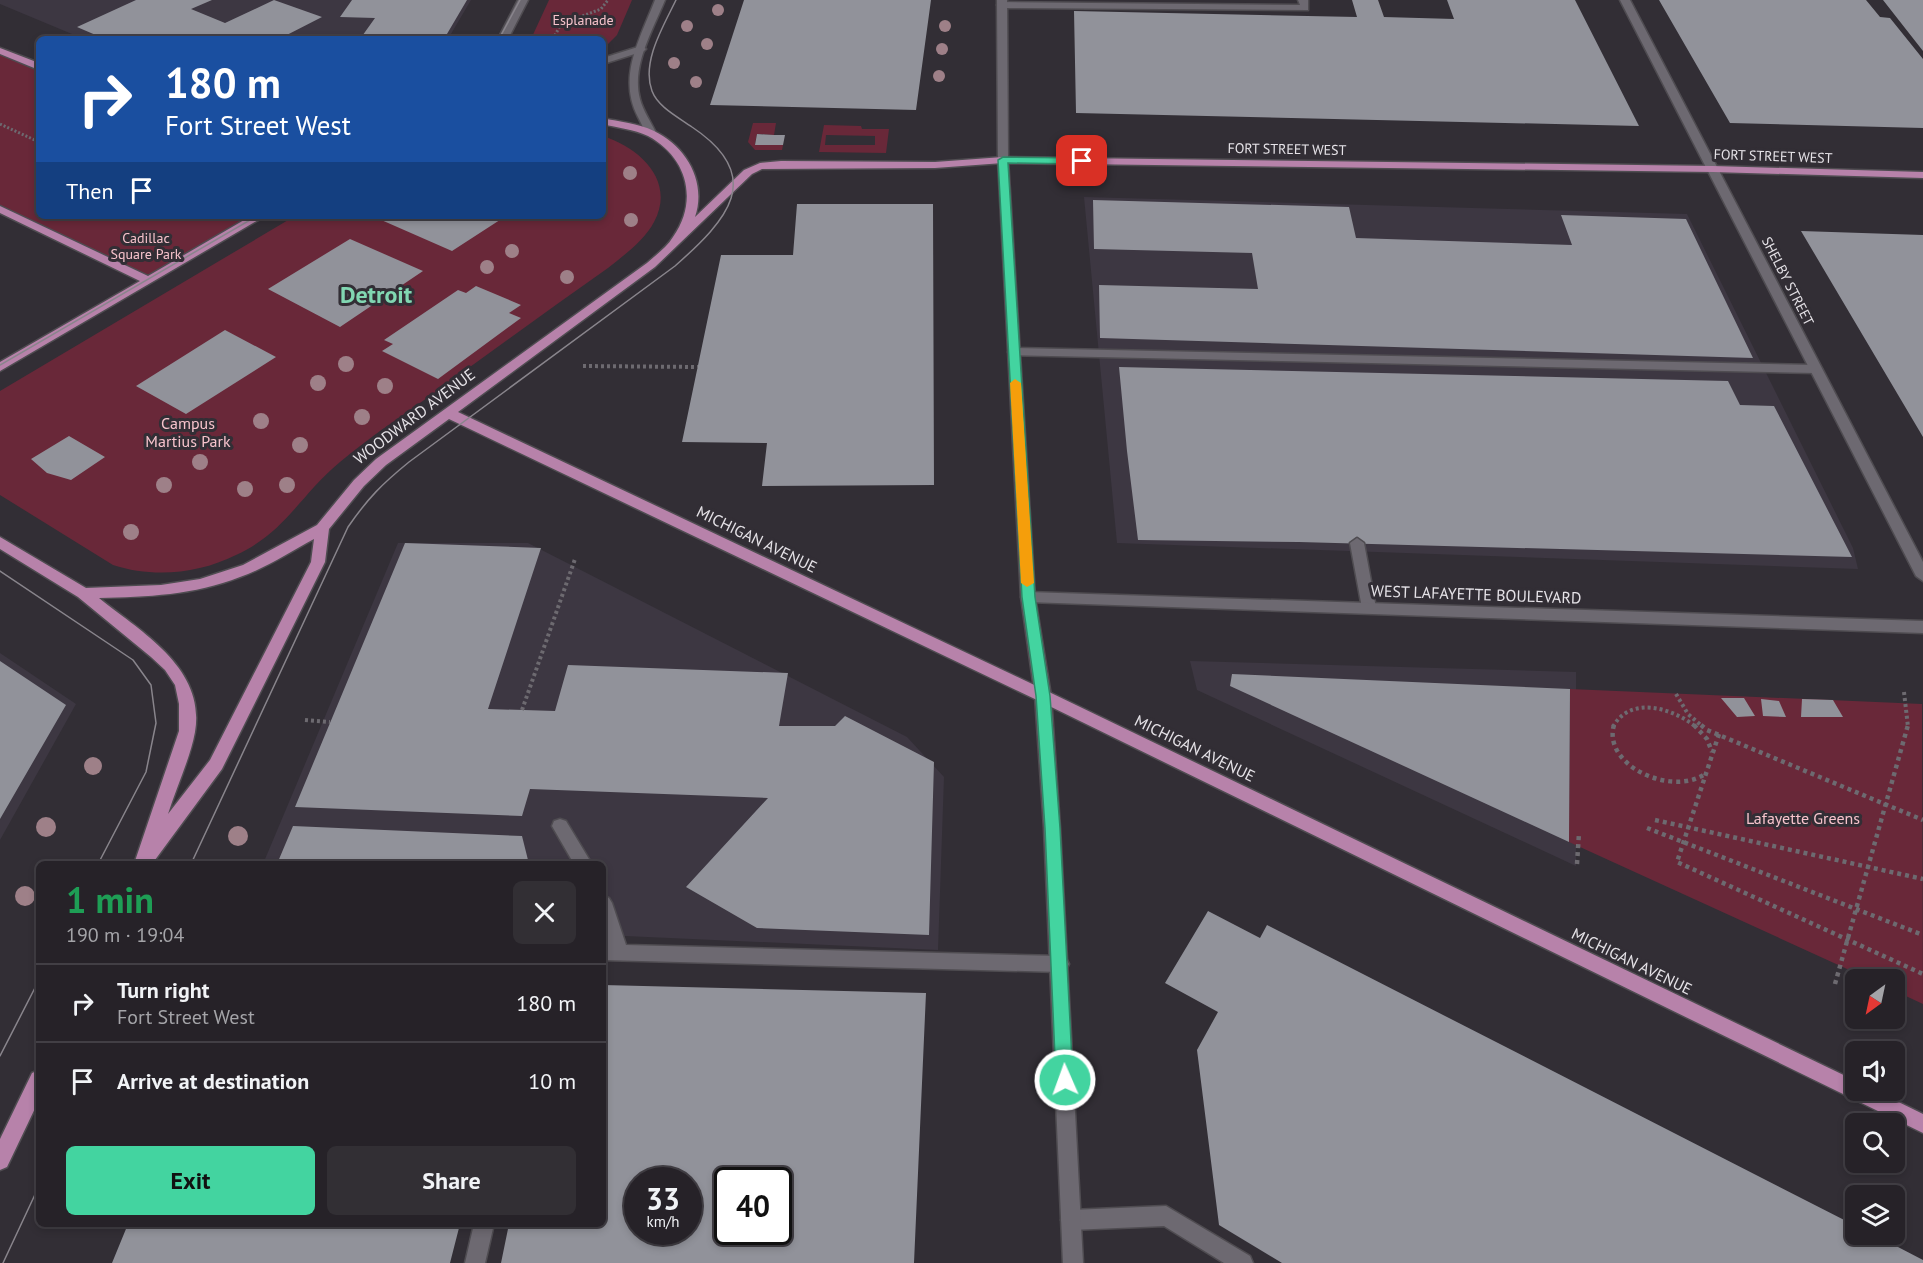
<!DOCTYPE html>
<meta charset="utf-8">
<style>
body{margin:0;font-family:"PT Sans",sans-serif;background:#322f34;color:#f1f3f6;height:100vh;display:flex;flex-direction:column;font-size:22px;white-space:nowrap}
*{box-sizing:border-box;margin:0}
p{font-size:20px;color:#a4a4a8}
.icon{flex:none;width:33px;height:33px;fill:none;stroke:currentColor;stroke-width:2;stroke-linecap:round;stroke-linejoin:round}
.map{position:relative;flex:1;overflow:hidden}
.panel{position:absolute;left:36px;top:861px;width:570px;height:366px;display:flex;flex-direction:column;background:#262228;border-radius:9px;box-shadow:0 3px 9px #0003,0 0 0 2px #423f45}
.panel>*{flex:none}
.guide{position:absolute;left:36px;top:36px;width:570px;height:183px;border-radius:9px;box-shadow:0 3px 9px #0003,0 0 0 2px #423f45;background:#1a4fa0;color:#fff;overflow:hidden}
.needle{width:39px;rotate:213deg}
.controls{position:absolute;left:1845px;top:969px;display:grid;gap:12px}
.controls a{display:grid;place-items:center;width:60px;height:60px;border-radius:9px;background:#262228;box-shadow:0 3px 9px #0003,0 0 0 2px #423f45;font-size:30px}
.speed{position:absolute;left:624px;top:1167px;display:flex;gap:12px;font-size:30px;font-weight:700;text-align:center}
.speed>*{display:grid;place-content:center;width:78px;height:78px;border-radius:50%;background:#262228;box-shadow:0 3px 9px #0003,0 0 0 2px #423f45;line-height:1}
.speed small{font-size:15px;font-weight:400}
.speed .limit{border:3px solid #111;border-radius:9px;background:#fff;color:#111}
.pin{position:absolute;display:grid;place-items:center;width:51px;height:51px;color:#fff;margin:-26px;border-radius:12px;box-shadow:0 3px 9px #0006}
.me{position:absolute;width:66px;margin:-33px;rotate:358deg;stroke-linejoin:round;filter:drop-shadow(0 0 4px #0008)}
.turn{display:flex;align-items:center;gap:21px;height:126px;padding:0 30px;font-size:27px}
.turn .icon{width:78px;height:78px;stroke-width:2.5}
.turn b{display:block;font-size:42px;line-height:51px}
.then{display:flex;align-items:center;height:57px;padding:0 30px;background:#0003;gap:12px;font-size:22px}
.round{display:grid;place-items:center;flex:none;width:63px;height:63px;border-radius:9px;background:#322f34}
.summary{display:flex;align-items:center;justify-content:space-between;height:102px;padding:0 30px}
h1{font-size:36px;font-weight:700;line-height:45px;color:#1e9e55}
.primary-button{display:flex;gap:12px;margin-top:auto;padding:12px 30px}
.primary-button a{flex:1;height:69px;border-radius:9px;background:#43d4a0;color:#111;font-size:24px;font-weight:700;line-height:69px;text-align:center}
.primary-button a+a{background:#322f34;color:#f1f3f6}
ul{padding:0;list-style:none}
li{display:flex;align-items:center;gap:18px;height:78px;padding:0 30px;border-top:2px solid #423f45}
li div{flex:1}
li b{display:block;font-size:22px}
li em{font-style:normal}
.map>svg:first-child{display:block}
.built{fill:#3d3742}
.green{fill:#692839;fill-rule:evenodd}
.building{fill:#91929a;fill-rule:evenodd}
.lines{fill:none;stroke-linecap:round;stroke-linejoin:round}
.lane-casing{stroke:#4f4c51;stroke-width:3}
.street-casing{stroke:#4f4c51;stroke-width:3}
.secondary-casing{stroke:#4f4c51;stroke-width:3}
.primary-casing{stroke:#4f4c51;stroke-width:3}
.path-far2{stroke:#6d6a70;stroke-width:3;stroke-dasharray:2 2;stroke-linecap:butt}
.path-far1{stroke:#6d6a70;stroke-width:4;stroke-dasharray:3 3;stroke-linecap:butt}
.path{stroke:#6d6a70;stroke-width:4.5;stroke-dasharray:4 4;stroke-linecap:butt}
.lane{fill:#6d6971;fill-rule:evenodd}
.street{fill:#6d6971;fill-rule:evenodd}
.secondary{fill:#6d6971;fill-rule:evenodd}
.primary{fill:#b782aa;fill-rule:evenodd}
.tram{stroke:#89858c;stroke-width:1.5}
.tree{fill:#9e8088}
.route{fill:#43d4a0;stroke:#2c8a68;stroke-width:1.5}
.slow{fill:#f59e0b}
.labels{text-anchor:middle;stroke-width:6;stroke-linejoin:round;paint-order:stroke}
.far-park-label{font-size:14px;fill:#f7c3cc;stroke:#322e35}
.far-street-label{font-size:14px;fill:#e5e2e7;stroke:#322e35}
.street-label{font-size:16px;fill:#e5e2e7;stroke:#322e35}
.park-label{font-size:16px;fill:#f7c3cc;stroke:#322e35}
.far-town-label{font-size:24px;font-weight:bold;fill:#81d7b2;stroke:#322e35}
</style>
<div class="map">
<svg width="1923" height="1263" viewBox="0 0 1923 1263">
<rect width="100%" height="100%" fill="#322e35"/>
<path class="built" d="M0,0H471L448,39H84L0,4Z
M1084,197L1687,214L1853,548L1858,569L1117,543Z
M398,543H528L907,737L944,777L938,950L603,935V864H263Z
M0,653L76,704L0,840Z
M1190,661L1576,672V866L1197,690Z"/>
<path class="green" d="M549,0H632L617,35L603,49V39H531Z
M0,51L39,67V216H259L148,280L0,208Z
M753,123H776L774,135L757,134L755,144L783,145L782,150H755L748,142Z
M824,125L861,126L862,129H889L886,153L819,152ZM826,135L875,136V145H825Z
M603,136C640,148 676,181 654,222C644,241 624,255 608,268C551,308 495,349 438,390C405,414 371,436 340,462C300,495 286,532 236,555C198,574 153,578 113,565L0,495V391L295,216H603Z
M1570,689L1922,704L1923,1004L1895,991L1894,980L1869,979L1569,842Z"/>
<path class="building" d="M136,0H212L191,9L225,23L274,0L322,17L279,39H105L77,27Z
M352,0H467L444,39H360L375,18L340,17Z
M744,0H931L916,110L710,105Z
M1352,0H1378L1384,17L1454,19L1447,0H1575L1639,126L1076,113L1074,11L1357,17Z
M1659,0H1866L1880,17L1890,18L1923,59V128L1730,123Z
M1883,0H1923V51Z
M757,134L774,135H785L783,145H755Z
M1093,200L1349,207L1356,238L1572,245L1561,215L1686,219L1753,358L1100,338L1099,285L1258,289L1252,253L1094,249Z
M797,204H933L934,485L762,486L767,443L682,442L721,255H793Z
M384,216H506L452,251L379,219Z
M1801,231L1923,235V437Z
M350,239L423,271L340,327L268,289Z
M476,286L521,305L509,313L521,318L438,379L382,351L393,344L384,340L458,290L466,293Z
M225,330L276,357L186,414L136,386Z
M1119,367L1728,381L1740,405L1774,406L1852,557L1299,542L1138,540L1127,451Z
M69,436L105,457L71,480L47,473L31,459Z
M405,543L541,548L488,709L555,711L568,665L788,673L779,726H835L845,716L934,762L929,935L757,928L686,887L768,798L530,789L522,816L295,807Z
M0,661L66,705L0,819Z
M1232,674L1570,689L1569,842L1230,686Z
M1721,698H1744L1755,716L1737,717Z
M1761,699L1779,701L1786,717L1763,716Z
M1802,699L1833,700L1843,717H1801Z
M293,826L522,836L529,864H277Z
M1208,911L1260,938L1267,925L1856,1226V1234H1873L1923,1260V1263H1282L1219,1225L1197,1050L1218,1012L1165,983Z
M603,985L926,993L914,1263H501L509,1224H603ZM638,1180H688V1232H638ZM728,1180H778V1232H728Z
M128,1224H460L450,1263H112Z"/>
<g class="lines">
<defs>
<path id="lane" d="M1298,0H1308V10L1002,8L997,5L1002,2L1300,5Z
M1014,348L1816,365L1822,369L1816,373L1010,355L1008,352L1010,349Z
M1357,538L1364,543L1376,608L1374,612H1364L1362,608L1350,543Z
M560,819L566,821L592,864H574L552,826L554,821Z
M603,895L609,898L612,903L626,945L1060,956L1066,958L1069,964L1066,970L1060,972L603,960V944H608L603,930Z
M1166,1206L1250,1256L1253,1263H1224L1164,1226L1071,1230L1064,1227L1061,1220L1064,1213L1071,1210Z
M474,1224H494L485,1263H465Z"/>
<path id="street" d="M1620,0H1630L1923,562V581L1916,576Z
M641,46L646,49L644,51L603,64V58Z
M1028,592L1923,621V633L1028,602L1021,597Z"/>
<path id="secondary" d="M518,0H528L508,39H498Z
M655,0H665C653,30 631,66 640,99C643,111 651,122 656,133L651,136C644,133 642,124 638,117C617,77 640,39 655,0Z
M997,0H1007L1008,160L1035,597L1051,696L1060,828L1083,1263H1063L1044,828L1035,696L1021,597L998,160Z"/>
<path id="primary" d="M0,48L39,63V70L0,54Z
M603,118C619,122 638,123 654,131C686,146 707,182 695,217L744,170L760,163L781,161L935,162L1003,157L1713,166L1923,172V178L1713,172L1003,163L935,168L762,169L752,174L655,267L458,412L1049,692L1856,1081V1090H1874L1923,1114V1133L1037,700L449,419L386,465L364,486L329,529L325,562L222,769L152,864H134L179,731V704L175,685L165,670L151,657L78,597L0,549V537L86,588L161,585L200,579L243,565L317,525L354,480L376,459L647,263C656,255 667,247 673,237C699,200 687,157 648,136C634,129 617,128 603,124ZM314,539L311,562L210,760L168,814C176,788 190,759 195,732C206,668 141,632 99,598C147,597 194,595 240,577C266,568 290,552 314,539Z
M0,206L148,276L251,216H265L0,371V362L140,281L0,213Z
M39,1070V1100L7,1167L0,1170V1139L32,1073Z"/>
</defs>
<use href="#lane" class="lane-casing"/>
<use href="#street" class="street-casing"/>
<use href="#secondary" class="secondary-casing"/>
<use href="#primary" class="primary-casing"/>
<path class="path-far2" d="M553,39L561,24L601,9L608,0
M0,124L39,142"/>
<path class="path-far1" d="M583,366L698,367
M1904,692L1908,727
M1676,694L1688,714L1703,727
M522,710L575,559
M305,720L330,722
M1613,727C1630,695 1673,708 1696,727"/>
<path class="path" d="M1614,725C1602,765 1671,797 1705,774
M1694,725L1707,739L1712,752
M1701,725L1707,730L1923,820
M1719,734L1677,862L1923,974
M1655,820L1923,879
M1647,828L1923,935
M1577,864L1579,833
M1835,984L1908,725"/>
<use href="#lane" class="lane"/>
<use href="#street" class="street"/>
<use href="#secondary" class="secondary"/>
<use href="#primary" class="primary"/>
<path class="tram" d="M499,39L520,0
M0,365L257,216
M0,571L133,660L151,685L156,723L146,772L98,864
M191,864L348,527C368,498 382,484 409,462L675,266C727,220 767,177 692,127C678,117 658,107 652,91C641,62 664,25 676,0
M0,1056L39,980
M3,1263L39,1186"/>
</g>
<g class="tree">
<circle cx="718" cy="10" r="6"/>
<circle cx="687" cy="26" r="6"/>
<circle cx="945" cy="26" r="6"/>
<circle cx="707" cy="44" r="6"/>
<circle cx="942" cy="49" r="6"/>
<circle cx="674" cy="63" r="6"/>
<circle cx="939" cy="76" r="6"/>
<circle cx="696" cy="82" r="6"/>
<circle cx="630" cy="173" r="7"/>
<circle cx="631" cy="220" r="7"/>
<circle cx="512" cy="251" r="7"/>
<circle cx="487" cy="267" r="7"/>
<circle cx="567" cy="277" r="7"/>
<circle cx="346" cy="364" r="8"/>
<circle cx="318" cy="383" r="8"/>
<circle cx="385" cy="386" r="8"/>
<circle cx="362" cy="417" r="8"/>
<circle cx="261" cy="421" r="8"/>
<circle cx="300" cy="445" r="8"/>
<circle cx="200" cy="462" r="8"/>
<circle cx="164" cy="485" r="8"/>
<circle cx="287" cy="485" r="8"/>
<circle cx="245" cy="489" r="8"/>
<circle cx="131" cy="532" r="8"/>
<circle cx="93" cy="766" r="9"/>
<circle cx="46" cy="827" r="10"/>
<circle cx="238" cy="836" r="10"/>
<circle cx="25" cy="896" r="10"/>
</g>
<path class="route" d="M1003,157L1082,158L1087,161L1082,164L1008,163L1035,597L1050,696L1060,828L1073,1080L1071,1086L1065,1089L1059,1086L1056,1080L1045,828L1036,696L1022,597L998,160Z"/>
<path class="slow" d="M1015,379L1021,383L1034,583L1027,587L1021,583L1010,383Z"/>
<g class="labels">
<g class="far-park-label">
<text x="583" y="25">Esplanade</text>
<text x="146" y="243">Cadillac<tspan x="146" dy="16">Square Park</tspan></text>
</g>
<g class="far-street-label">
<text transform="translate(1287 149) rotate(1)" y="5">FORT STREET WEST</text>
<text transform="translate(1773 156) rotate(2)" y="5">FORT STREET WEST</text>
<text transform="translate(1788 281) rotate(63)" y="5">SHELBY STREET</text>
</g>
<g class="street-label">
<text transform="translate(414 416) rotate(-37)" y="6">WOODWARD AVENUE</text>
<text transform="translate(757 539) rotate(26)" y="6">MICHIGAN AVENUE</text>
<text transform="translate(1476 594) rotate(2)" y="6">WEST LAFAYETTE BOULEVARD</text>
<text transform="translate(1195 748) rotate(26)" y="6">MICHIGAN AVENUE</text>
<text transform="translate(1632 961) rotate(26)" y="6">MICHIGAN AVENUE</text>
</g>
<g class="park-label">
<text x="188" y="429">Campus<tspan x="188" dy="18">Martius Park</tspan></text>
<text x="1803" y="824">Lafayette Greens</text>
</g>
<g class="far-town-label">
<text x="376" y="303">Detroit</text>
</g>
</g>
</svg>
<div class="controls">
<a><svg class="needle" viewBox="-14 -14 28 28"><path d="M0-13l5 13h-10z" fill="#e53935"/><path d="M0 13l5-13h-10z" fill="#a4a4a8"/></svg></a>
<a><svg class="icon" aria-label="sound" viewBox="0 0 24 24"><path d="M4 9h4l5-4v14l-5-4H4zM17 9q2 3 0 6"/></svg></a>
<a><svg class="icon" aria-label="search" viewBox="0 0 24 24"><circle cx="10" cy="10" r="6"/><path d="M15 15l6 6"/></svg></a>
<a><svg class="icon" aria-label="layers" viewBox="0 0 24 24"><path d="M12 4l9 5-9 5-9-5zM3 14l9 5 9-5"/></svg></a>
</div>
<div class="speed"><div>33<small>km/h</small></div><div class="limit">40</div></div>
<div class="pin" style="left:1082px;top:161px;background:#d93025"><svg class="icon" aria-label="arrive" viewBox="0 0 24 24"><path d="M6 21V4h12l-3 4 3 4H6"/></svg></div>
<svg class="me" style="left:1065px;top:1080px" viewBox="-20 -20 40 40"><circle r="17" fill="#43d4a0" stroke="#fff" stroke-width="3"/><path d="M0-11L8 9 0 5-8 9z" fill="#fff"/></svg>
<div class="guide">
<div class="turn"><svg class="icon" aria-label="right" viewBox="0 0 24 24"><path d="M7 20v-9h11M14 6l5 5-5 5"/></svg><div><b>180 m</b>Fort Street West</div></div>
<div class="then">Then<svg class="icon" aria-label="arrive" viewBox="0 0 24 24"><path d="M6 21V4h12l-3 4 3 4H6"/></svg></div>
</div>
<section class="panel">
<div class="summary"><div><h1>1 min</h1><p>190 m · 19:04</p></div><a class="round"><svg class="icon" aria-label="close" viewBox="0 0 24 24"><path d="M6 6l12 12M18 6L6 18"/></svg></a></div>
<ul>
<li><svg class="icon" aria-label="right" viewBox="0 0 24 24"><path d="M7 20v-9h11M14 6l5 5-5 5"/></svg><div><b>Turn right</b><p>Fort Street West</p></div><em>180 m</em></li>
<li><svg class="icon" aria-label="arrive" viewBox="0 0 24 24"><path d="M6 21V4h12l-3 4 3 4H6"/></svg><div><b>Arrive at destination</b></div><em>10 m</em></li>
</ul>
<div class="primary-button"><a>Exit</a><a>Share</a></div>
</section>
</div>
